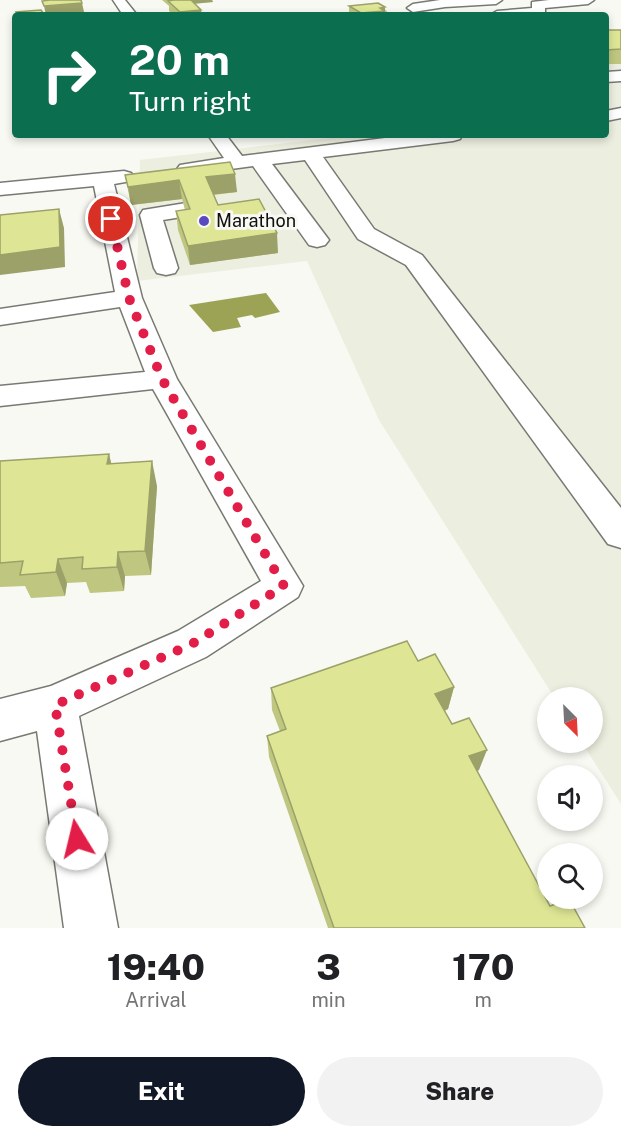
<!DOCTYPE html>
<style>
body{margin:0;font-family:"Public Sans",sans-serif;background:#f2f2f2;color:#202124;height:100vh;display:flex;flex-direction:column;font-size:22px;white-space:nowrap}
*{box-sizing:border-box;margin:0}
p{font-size:20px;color:#757577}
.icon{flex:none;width:33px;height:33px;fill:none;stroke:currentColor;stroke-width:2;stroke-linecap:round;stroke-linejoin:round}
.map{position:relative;height:928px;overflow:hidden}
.panel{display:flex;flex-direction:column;background:#fff;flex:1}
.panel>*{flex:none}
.top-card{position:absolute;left:12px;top:12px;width:597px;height:126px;border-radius:6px;box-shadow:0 3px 9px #0003;background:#0b6e4f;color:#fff;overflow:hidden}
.needle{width:39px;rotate:156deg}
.controls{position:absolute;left:537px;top:687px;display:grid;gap:12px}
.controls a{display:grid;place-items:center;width:66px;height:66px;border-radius:50%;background:#fff;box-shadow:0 3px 9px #0003;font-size:30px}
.pin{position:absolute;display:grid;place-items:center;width:51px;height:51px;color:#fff;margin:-26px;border:3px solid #fff;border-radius:50%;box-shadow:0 2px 6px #0007}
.me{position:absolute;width:66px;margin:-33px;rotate:351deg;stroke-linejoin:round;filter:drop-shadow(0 0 4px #0008)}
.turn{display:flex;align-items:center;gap:21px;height:126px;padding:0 18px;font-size:27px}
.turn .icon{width:78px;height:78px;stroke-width:2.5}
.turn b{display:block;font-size:42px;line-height:51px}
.eta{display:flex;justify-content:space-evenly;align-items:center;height:102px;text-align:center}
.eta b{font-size:36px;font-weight:800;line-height:42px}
.action{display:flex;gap:12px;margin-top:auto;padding:12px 18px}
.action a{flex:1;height:69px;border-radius:36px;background:#111827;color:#fff;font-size:24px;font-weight:800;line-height:69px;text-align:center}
.action a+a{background:#f2f2f2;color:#202124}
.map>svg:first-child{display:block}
.built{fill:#eceedf}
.water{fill:#9ca354}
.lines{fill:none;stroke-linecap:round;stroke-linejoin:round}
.minor-casing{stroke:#797973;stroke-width:3}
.minor{fill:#fff;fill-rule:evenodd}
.wall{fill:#bfc680}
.shaded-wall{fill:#9ba168}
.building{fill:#dee695;stroke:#9ba168;stroke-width:1.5}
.route{stroke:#e11d48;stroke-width:10;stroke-dasharray:0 18}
.poi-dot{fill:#5948c0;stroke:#f8f9f2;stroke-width:2}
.labels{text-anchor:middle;stroke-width:6;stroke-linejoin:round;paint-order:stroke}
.far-poi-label{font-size:18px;fill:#10100e;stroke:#f8f9f2;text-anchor:start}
</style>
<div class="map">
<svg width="621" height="928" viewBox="0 0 621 928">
<rect width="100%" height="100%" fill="#f8f9f2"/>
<path class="built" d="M606,33H621V804L582,743L592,742V698L554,697L379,420L307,261L137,281L140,160L357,135H606Z"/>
<path class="water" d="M266,293L280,312L255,318L252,315L237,318L241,327L213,332L189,305Z"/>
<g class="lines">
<defs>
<path id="minor" d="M113,0H125L137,15H123Z
M440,0H502L496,4L445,7L413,12L407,8L413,4Z
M549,0H594L588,4L545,8V14L540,15H490L497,11L532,8V2Z
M621,71V81L606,82V72Z
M621,108V118L606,121V111Z
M208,135H226L242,156L409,135H462L460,139L453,141L323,157L374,229L422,255L621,508V548L608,544L406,265L358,239L305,160L272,164L329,240L325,245L317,247L309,245L253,166L187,175L180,173L177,169L180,165L224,158Z
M124,171L131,173L134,177L131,181L114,184L142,298L177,379L303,586L298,597L206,657L79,716L118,928H64L37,731L0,741V699L51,686L178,631L261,581L153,389L0,406V386L145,372L120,307L0,325V309L115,292L94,186L0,195V183Z
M186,203L194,205L197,210L194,215L163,220L178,268L175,273L166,275L157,273L154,268L140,215L143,210Z"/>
</defs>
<use href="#minor" class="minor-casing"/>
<use href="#minor" class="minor"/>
</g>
<path class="wall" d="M162,0H212L213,2L194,3L202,15H174L169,11V6Z
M349,6L385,15H349Z
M606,30H621V64H606Z
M230,162L237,192L214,195L218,205L278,253L190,265L178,230L176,211L185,210L182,199L131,205L125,175Z
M109,454L111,464L157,486L151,575L125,576L124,591L90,593L86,582L67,583L65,596L31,598L25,586L0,587V461Z
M418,661L454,687L448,709L445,711L479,770L477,771L550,906L585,928H328L269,757L267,736L280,731L272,710L271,688Z"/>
<path class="shaded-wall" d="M168,0H212L213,2L173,6L168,1V6Z
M82,3L84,12L59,15H46L44,6Z
M385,7V15H360L361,13Z
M201,10L202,15H180V12Z
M109,135H124L110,137Z
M235,174L237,192L208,195L206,177Z
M179,180L182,199L131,205L128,187Z
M59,209L64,228L65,267L0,275V255Z
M277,233L278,253L190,265L188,246Z
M109,454L115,479L107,464Z
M152,461L157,486L151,575L145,551Z
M118,552L125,576L124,591L117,567Z
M58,559L67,583L65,596L56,572Z
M454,687L448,709L430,716L435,694Z
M487,750L479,770L462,777L469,756Z"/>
<path class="building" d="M50,0H81L82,3L44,6L42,1Z
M174,0H191L201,10L180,12L168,1Z
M378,3L385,7L380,8L385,11L361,13L349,6Z
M41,10L43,13L18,15L16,12Z
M423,13L426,15H409Z
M606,30H621V49L606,50Z
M230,162L235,174L206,177L218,205L259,199L277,233L188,246L176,211L190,209L179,180L128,187L125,175Z
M59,209L60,247L0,255V215Z
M109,454L107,464L152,461L145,551L118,552L117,567L82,569L83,557L58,559L56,572L20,575L23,561L0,563V461Z
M407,641L418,661L435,654L454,687L435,694L452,724L469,718L487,750L469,756L550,906L569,899L585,928H334L267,736L286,729L271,688Z"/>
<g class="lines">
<path class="route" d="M77,839L55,705L192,644L284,586L162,379L129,298L111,219"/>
</g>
<circle class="poi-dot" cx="204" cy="221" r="6"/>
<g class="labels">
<g class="far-poi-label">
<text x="216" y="227">Marathon</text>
</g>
</g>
</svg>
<div class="controls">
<a><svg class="needle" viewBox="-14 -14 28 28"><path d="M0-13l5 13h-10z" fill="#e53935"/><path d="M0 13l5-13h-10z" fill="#757577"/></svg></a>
<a><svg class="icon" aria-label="sound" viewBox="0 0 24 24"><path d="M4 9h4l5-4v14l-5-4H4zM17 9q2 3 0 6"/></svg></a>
<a><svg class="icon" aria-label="search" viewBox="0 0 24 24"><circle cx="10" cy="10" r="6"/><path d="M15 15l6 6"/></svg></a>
</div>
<div class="pin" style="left:111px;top:219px;background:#d93025"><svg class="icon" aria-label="arrive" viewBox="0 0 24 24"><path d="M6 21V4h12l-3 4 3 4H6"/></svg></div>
<svg class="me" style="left:77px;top:839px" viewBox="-20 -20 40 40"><circle r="19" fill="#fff"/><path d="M0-13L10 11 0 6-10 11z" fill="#e11d48"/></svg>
<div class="top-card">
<div class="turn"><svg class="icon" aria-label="right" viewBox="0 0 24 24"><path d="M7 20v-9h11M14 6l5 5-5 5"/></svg><div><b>20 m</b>Turn right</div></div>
</div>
</div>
<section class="panel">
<div class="eta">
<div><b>19:40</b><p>Arrival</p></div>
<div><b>3</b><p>min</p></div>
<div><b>170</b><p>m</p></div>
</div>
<div class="action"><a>Exit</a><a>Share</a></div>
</section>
